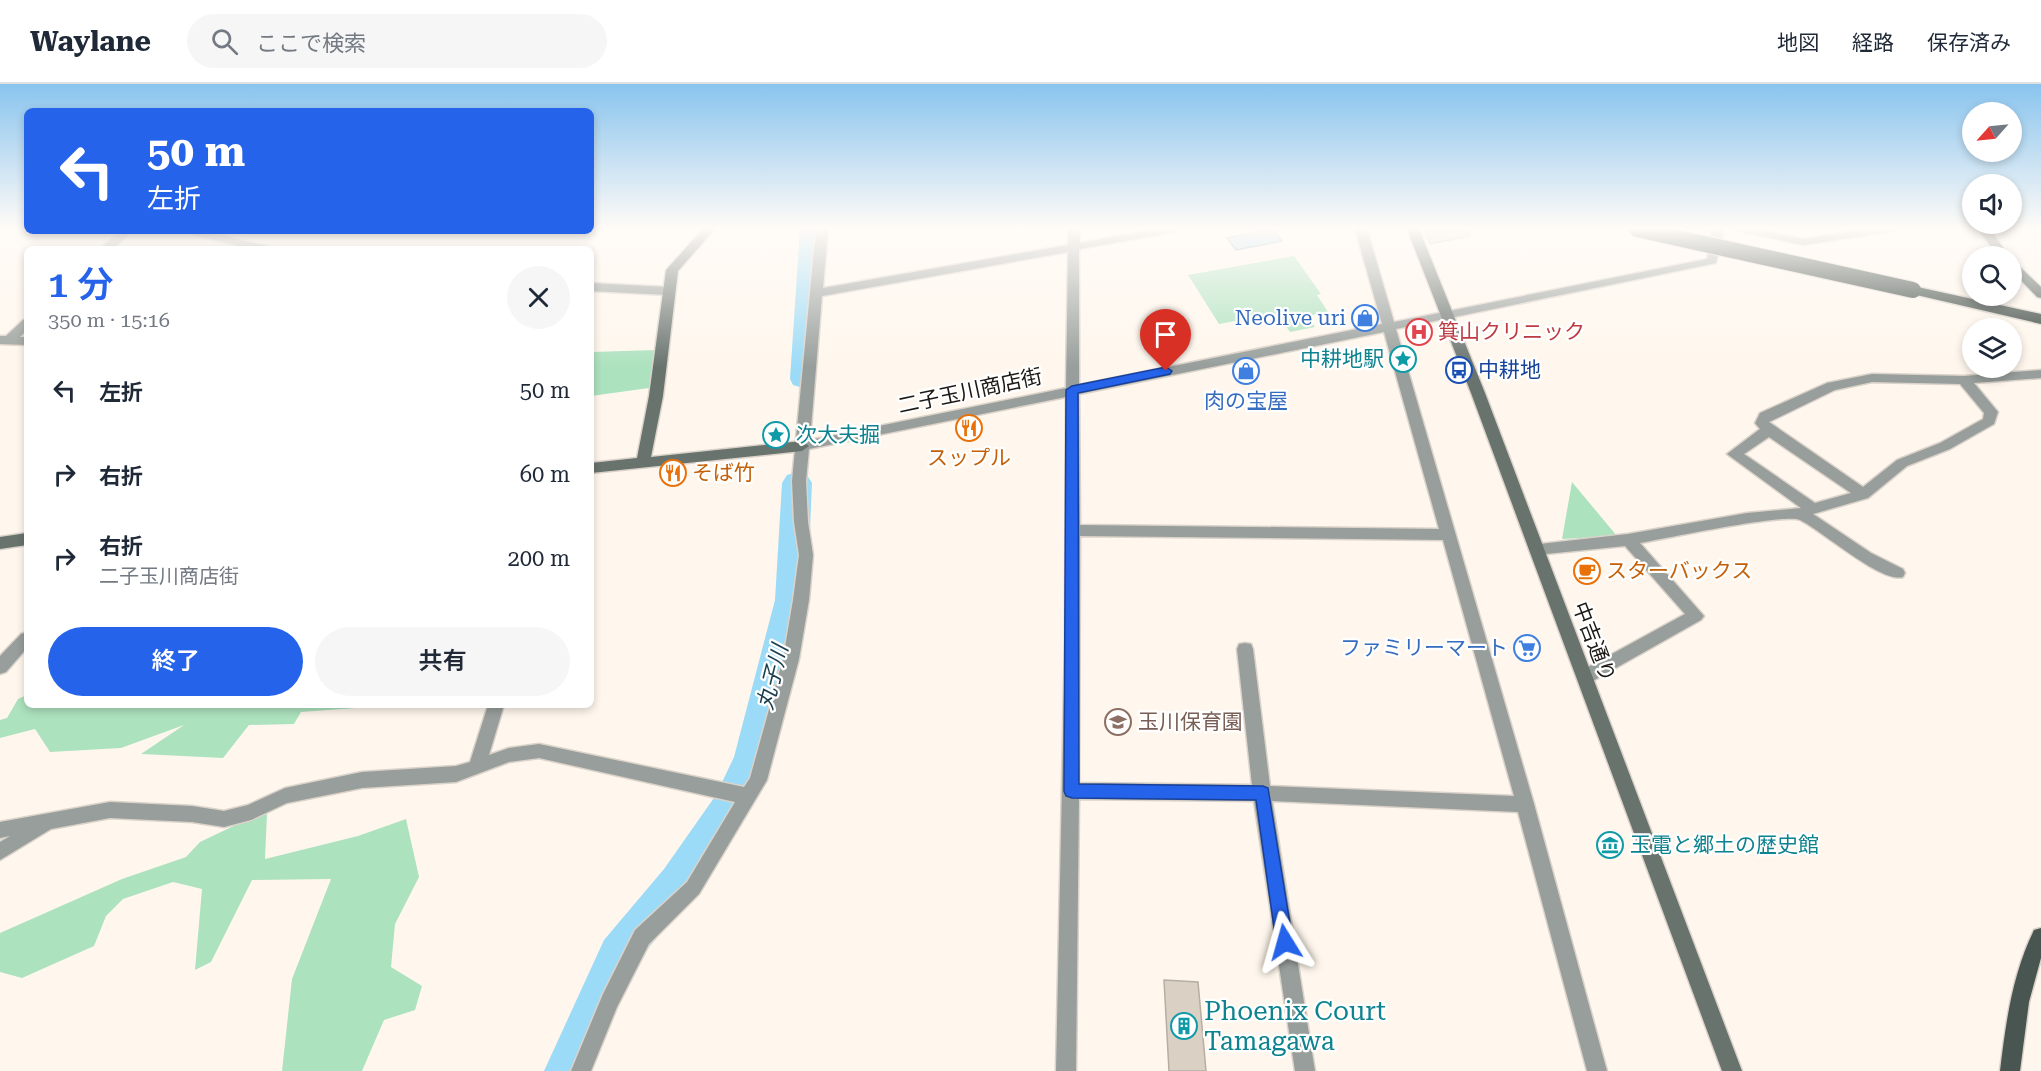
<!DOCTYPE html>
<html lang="ja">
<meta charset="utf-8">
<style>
body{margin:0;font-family:"Roboto Serif","Noto Sans JP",serif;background:#f6f6f7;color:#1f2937;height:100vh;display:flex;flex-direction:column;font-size:22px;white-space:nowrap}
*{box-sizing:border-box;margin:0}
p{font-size:20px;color:#747a83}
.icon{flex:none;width:33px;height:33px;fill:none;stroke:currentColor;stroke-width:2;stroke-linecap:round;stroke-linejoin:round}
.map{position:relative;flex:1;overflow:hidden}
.side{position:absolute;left:24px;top:162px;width:570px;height:462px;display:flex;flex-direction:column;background:#fff;border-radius:9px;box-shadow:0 3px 9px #0003}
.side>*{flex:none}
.banner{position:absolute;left:24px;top:24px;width:570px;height:126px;border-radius:9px;box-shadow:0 3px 9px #0003;background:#2563eb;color:#fff;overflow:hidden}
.needle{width:39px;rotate:243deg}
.fabs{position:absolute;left:1962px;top:18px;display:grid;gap:12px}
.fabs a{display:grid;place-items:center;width:60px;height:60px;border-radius:50%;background:#fff;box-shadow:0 3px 9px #0003;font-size:30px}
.pin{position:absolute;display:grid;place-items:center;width:51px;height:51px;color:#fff;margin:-62px -26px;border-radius:50% 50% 50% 0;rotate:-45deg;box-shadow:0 0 6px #0007}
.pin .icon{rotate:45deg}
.me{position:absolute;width:66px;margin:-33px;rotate:352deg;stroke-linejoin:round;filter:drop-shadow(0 0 4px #0008)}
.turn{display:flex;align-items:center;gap:21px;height:126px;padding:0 24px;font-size:27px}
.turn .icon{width:78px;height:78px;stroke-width:2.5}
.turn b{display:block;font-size:42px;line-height:51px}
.round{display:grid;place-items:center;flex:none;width:63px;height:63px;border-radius:32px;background:#f6f6f7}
.overview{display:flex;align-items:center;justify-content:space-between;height:102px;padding:0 24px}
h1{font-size:36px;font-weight:600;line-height:45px;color:#2563eb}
.action{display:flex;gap:12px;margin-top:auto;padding:12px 24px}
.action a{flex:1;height:69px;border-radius:36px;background:#2563eb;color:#fff;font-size:24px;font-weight:600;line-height:69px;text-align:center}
.action a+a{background:#f6f6f7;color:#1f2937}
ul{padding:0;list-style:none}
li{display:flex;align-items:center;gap:18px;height:84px;padding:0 24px}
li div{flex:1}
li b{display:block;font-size:22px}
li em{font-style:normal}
header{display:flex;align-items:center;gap:36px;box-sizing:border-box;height:84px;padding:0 30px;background:#fff;border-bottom:2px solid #e0e1e3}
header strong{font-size:28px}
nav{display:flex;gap:33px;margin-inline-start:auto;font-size:21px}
.search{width:420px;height:54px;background:#f6f6f7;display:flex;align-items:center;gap:15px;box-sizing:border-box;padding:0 21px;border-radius:33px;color:#747a83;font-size:22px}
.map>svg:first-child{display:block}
.green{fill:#ade2be}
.water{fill:#9cdbf7;stroke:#76a0b3;stroke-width:1.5}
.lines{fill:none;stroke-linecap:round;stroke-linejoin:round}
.river{fill:#9cdbf7;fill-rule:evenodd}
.building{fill:#dad0c4;stroke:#b7aea2;stroke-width:1.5}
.street-casing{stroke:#dbd3ca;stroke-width:3}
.secondary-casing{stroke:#dbd3ca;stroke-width:3}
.primary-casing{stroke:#dbd3ca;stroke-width:3}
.highway-casing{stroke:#dbd3ca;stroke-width:3}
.street{fill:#979e9b;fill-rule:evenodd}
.secondary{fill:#69736e;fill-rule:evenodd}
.primary{fill:#495550;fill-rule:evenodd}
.highway{fill:#2f3c36;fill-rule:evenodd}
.highway-bridge-casing{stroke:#dbd3ca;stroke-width:18;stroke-linecap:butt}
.highway-bridge{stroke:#2f3c36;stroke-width:16}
.route{fill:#2563eb;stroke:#184099;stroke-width:1.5}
.labels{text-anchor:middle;stroke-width:4.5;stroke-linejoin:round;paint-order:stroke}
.shop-label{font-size:21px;fill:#366cbe;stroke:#fff;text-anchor:end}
.health-label{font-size:21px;fill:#be3a42;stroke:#fff;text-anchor:start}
.culture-label{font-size:21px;fill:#0d838f;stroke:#fff;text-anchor:start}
.transit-label{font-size:21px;fill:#164399;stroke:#fff;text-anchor:start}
.street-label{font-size:21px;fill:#1c1814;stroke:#fff}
.food-label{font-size:21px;fill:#c56008;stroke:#fff;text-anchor:start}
.education-label{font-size:21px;fill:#785e54;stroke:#fff;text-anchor:start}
.water-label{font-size:22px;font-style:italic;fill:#1b3f4e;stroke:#fff}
.near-culture-label{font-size:26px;fill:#0d838f;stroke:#fff;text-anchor:start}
</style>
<header>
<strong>Waylane</strong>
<div class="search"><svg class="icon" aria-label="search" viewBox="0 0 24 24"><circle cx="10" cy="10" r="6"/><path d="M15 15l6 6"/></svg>ここで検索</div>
<nav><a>地図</a><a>経路</a><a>保存済み</a></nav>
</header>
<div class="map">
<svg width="2041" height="987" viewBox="0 0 2041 987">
<rect width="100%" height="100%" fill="#fff7ed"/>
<path class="green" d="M1294,172L1321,210L1317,211L1328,228L1307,232L1315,243L1290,248L1277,229L1219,240L1188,191Z
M656,266L649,304L591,312V268Z
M1572,398L1617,452L1562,455Z
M27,611V621H357L355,624L301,628L294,640L249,641L223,674L141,670L184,641L121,664L50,668L35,645L0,654V636L7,634L18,615Z
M267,730L265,775L358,752L406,735L419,793L395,840L391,883L422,902L415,926L384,936L362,987H282L292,895L331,795L252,796L211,878L195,886L202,805L173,798L123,815L106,832L94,862L22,894L0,888V849L122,795L186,773L200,758L242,738Z"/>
<path class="water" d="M1273,145L1282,157L1236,166L1227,154Z"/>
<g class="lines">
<path class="river" d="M800,145H824L816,295L813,301L803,304L793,301L790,295Z
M797,388L807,391L812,399L807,516L770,674L742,735L692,811L632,884L587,987H544L604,856L664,785L716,711L734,673L775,516L782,399L787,391Z"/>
</g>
<path class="building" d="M1424,145H1469L1470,152L1430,160Z
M1164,896L1198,898L1206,987H1169Z"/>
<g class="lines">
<defs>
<path id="street" d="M816,145H828L823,204L1068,161V145H1080V159L1156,145H1181L1175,148L1079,165V301L1382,240L1355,145H1367L1394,238L1707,175L1712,145H1724L1716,179L1396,245L1534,720L1607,987H1587L1518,728L1272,717L1315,987H1295L1254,717L1079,715L1076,987H1056L1065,558L1066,313L809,365L806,397L808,438L813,471L809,516L799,575L767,696L699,810L649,860L617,923L591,987H571L603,910L635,846L687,798L735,718L539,674L509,678L456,698L362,704L287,719L251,736L224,743L192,738L110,734L51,745L0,776V758L10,752L0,754V738L110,718L192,722L224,727L248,721L285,704L362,688L456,682L470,678L488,621H504L489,671L509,664L539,660L744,703L750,694L783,575L793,516L799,471L794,438L792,397ZM1068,168L1066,304L810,356L822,212ZM1384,248L1439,445L1080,441L1079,310ZM1080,452L1443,456L1514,712L1270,702L1253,565L1251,560L1245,559L1239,560L1237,565L1252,701L1079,699Z
M1736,145H1758L1803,155L1866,145H1895L1889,148L1803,161L1742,148Z
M119,147H132L113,165H100Z
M183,147H204L271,163L273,165H252L185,149Z
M591,199L668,203L674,207L668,211L591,207Z
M27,235V246L20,253H27V261L0,260V252H6L23,236Z
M2041,286V294L1974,299L1998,328L1994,340L1950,365L1907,382L1868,414L1813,430L1871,469L1903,485L1905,489L1903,493C1882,500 1821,446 1800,436C1784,429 1664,455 1640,459L1704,532L1701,536L1591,598L1585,600L1579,598L1577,593L1579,588L1685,530L1625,462L1536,471L1531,469L1529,465L1531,461L1628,450L1747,429L1801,424L1727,370L1760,345L1755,339L1760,329L1827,299L1872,290L1964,292ZM1872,298L1960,300L1984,329L1983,335L1940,359L1897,376L1863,403L1769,338L1835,306ZM1769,353L1851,409L1815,419L1744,370Z
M27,548V564L6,588L0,590V572L21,550Z"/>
<path id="secondary" d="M703,145H715L678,187L663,312L651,373L802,357L809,362L802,367L591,389V379L637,374L649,312L666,186Z
M1407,145H1419L1485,309L1742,987H1722L1471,309Z
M27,449V461L0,465V453Z"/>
<path id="primary" d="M1978,145H1990L2009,172H1998Z
M2012,178L2016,179L2041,203V214L2037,213L2012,187Z
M2041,844V874L2029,918L2020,987H2000C2006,938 2012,891 2034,846Z"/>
<path id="highway" d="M1913,202L2041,230V240L1908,209L1906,206L1908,203Z"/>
</defs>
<use href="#street" class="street-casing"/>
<use href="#secondary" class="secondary-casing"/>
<use href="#primary" class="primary-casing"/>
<use href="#highway" class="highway-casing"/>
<use href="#street" class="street"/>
<use href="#secondary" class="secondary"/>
<use href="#primary" class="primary"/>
<use href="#highway" class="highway"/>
<defs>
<path id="highway-bridge" d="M1637,145L1913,206"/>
</defs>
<use href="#highway-bridge" class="highway-bridge-casing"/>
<use href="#highway-bridge" class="highway-bridge"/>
</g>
<linearGradient id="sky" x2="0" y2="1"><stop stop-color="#89c4ee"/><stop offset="0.51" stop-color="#fffbf7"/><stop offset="1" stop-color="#fffbf7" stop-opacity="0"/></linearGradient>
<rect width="2041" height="283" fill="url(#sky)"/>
<path class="route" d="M1166,283L1172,287L1170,290L1078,309L1079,700L1263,702L1268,704L1293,858L1291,864L1285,866L1279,864L1276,858L1256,716L1072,714L1066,712L1064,707L1066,306L1072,302Z"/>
<defs>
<symbol id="shop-ring" viewBox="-11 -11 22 22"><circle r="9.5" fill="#fff" stroke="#3f7fe0" stroke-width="1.5"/><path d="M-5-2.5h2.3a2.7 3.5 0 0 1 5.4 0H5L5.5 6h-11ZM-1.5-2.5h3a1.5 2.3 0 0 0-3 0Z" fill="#3f7fe0"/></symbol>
<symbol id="hospital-ring" viewBox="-11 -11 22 22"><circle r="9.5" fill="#fff" stroke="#e0444e" stroke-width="1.5"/><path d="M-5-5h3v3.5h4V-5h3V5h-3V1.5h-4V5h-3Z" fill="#e0444e"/></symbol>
<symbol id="sight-ring" viewBox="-11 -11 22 22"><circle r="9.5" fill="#fff" stroke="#0f9aa8" stroke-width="1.5"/><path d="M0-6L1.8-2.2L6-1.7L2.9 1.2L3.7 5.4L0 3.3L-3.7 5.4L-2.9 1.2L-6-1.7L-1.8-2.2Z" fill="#0f9aa8"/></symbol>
<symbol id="bus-ring" viewBox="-11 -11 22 22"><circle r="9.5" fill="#fff" stroke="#1a4fb4" stroke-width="1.5"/><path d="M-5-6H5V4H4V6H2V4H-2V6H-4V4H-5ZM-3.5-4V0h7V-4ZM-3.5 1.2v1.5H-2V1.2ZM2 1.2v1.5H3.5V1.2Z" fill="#1a4fb4"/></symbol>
<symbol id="restaurant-ring" viewBox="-11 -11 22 22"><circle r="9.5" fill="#fff" stroke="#e8710a" stroke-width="1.5"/><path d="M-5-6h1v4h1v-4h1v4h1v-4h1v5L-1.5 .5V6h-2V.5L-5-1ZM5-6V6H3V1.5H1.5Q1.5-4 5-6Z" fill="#e8710a"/></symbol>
<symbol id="cafe-ring" viewBox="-11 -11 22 22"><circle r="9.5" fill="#fff" stroke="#e8710a" stroke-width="1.5"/><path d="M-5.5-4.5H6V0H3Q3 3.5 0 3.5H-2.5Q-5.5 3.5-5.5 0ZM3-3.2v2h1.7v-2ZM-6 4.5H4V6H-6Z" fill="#e8710a"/></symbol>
<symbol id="supermarket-ring" viewBox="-11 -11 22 22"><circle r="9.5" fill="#fff" stroke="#3f7fe0" stroke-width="1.5"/><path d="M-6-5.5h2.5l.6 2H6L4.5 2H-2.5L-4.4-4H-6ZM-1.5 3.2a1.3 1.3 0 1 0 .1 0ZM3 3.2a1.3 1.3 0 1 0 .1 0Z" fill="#3f7fe0"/></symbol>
<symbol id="school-ring" viewBox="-11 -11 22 22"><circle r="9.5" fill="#fff" stroke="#8d6e63" stroke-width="1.5"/><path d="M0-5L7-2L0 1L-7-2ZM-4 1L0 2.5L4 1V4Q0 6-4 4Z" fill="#8d6e63"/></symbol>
<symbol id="museum-ring" viewBox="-11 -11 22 22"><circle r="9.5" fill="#fff" stroke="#0f9aa8" stroke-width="1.5"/><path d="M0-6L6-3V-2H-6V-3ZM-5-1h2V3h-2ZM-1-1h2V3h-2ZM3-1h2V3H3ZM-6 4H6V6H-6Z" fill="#0f9aa8"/></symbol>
<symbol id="building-ring" viewBox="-11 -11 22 22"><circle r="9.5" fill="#fff" stroke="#0f9aa8" stroke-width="1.5"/><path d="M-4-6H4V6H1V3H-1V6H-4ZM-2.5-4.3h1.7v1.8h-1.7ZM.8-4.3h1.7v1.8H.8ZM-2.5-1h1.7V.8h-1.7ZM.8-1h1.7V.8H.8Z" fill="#0f9aa8"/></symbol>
</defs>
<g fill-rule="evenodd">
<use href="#shop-ring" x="1350" y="219" width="30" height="30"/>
<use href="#hospital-ring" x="1404" y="233" width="30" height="30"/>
<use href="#sight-ring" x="1388" y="260" width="30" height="30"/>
<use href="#bus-ring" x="1444" y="271" width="30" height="30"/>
<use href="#shop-ring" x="1231" y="272" width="30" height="30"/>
<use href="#restaurant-ring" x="954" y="329" width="30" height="30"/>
<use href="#sight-ring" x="761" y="336" width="30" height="30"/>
<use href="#restaurant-ring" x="658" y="374" width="30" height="30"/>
<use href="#cafe-ring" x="1572" y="472" width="30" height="30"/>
<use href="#supermarket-ring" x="1512" y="549" width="30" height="30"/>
<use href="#school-ring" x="1103" y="623" width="30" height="30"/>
<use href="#museum-ring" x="1595" y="746" width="30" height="30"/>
<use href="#building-ring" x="1169" y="927" width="30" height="30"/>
</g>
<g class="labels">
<g class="shop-label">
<text x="1346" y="241">Neolive uri</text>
<text x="1246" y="324" text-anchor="middle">肉の宝屋</text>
<text x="1508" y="571">ファミリーマート</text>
</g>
<g class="health-label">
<text x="1438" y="255">箕山クリニック</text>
</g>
<g class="culture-label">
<text x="1384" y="282" text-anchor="end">中耕地駅</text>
<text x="796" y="358">次大夫掘</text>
<text x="1630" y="768">玉電と郷土の歴史館</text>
</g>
<g class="transit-label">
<text x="1478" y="293">中耕地</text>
</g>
<g class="street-label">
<text transform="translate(970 307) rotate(-12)" y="7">二子玉川商店街</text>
<text transform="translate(1594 558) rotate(69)" y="7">中吉通り</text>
</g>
<g class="food-label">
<text x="969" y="381" text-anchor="middle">スップル</text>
<text x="692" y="396">そば竹</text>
<text x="1606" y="494">スターバックス</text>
</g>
<g class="education-label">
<text x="1138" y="645">玉川保育園</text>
</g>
<g class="water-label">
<text transform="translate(772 593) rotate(-76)" y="8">丸子川</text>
</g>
<g class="near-culture-label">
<text x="1204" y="936">Phoenix Court<tspan x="1204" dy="30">Tamagawa</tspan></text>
</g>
</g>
</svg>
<div class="fabs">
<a><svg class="needle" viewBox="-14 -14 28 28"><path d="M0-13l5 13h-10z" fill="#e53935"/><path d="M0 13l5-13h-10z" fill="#747a83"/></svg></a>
<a><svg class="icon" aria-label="sound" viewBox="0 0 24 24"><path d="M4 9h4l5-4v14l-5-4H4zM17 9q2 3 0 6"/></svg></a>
<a><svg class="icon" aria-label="search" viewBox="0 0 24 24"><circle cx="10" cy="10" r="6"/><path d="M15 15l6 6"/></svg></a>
<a><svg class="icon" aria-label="layers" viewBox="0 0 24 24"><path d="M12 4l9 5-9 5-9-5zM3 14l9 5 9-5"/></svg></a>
</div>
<div class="pin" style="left:1166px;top:287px;background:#d93025"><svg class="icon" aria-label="arrive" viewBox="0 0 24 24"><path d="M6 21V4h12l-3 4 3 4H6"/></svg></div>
<svg class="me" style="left:1285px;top:858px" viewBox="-20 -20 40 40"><path d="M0-17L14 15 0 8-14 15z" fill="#2563eb" stroke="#fff" stroke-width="4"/></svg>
<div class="banner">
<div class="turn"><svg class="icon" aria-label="left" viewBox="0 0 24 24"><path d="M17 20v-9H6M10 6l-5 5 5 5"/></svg><div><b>50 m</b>左折</div></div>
</div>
<section class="side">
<div class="overview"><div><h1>1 分</h1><p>350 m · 15:16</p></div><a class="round"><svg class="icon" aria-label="close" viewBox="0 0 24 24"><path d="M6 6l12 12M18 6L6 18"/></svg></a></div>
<ul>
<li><svg class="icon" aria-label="left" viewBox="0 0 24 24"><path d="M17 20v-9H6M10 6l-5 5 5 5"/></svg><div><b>左折</b></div><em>50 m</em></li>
<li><svg class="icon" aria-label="right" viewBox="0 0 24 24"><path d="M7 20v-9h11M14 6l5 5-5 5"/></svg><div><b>右折</b></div><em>60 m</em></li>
<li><svg class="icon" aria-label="right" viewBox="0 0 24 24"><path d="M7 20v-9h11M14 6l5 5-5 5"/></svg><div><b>右折</b><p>二子玉川商店街</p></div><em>200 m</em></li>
</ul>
<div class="action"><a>終了</a><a>共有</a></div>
</section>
</div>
